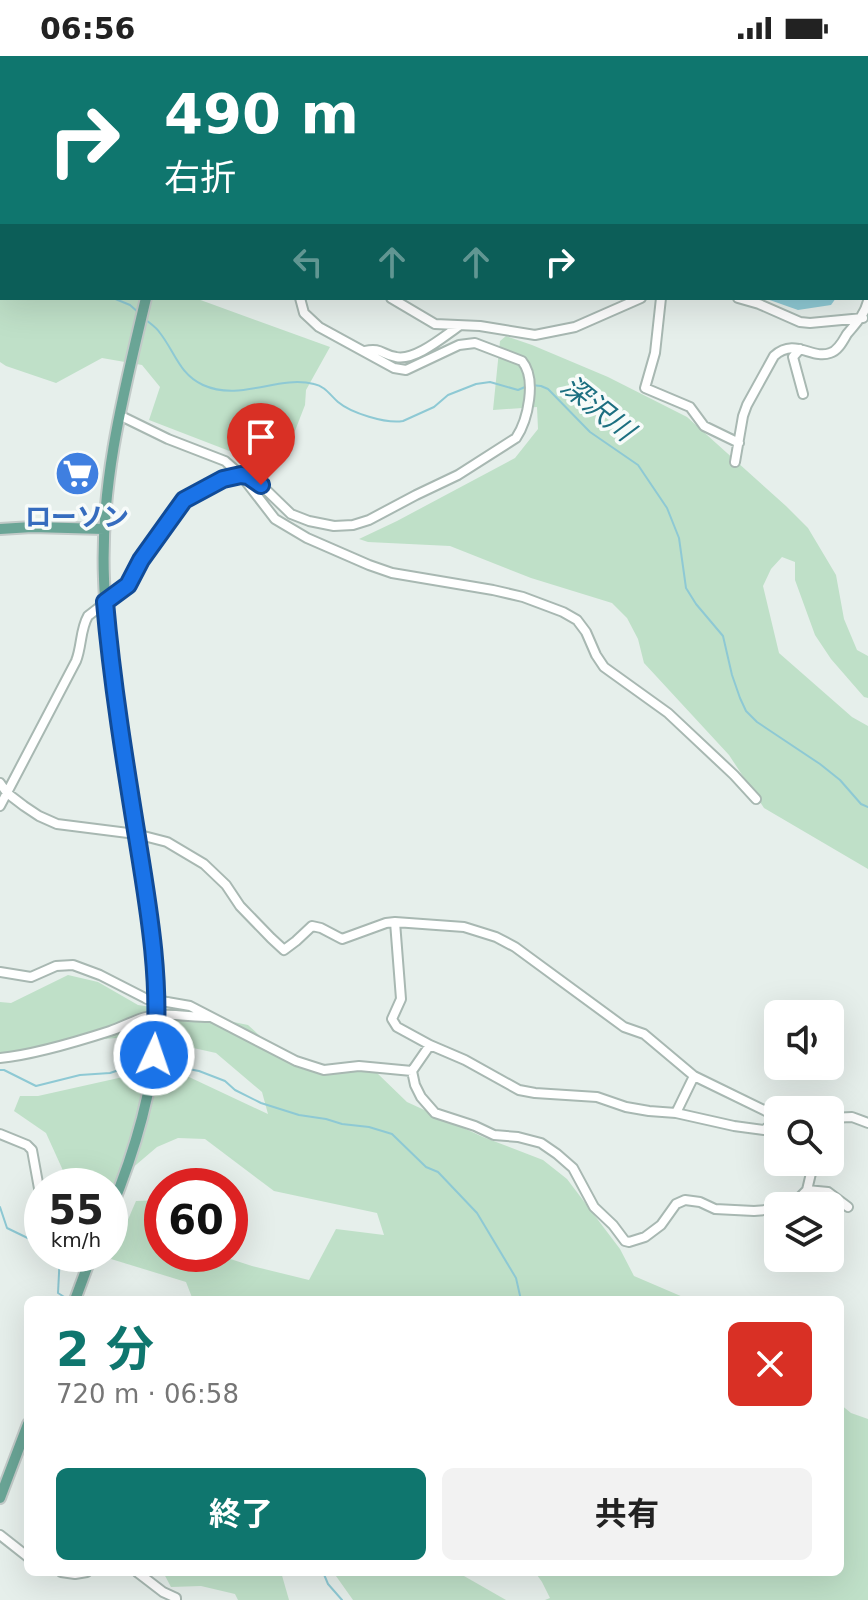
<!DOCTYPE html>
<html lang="ja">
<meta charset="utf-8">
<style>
body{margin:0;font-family:"DejaVu Sans","Noto Sans JP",sans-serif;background:#f2f2f2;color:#222;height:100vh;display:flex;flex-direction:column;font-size:30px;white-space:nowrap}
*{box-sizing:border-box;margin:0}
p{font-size:26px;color:#767676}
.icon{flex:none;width:44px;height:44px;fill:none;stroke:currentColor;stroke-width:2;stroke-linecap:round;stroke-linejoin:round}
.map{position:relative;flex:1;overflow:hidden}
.side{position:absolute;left:24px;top:1240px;width:820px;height:280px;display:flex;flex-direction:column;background:#fff;border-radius:12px;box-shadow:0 8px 32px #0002}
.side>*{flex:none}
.guide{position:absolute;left:0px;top:0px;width:868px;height:244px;box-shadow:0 8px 32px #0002;background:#0f766e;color:#fff;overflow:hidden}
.fabs{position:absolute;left:764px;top:944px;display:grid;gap:16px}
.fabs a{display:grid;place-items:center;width:80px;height:80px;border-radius:12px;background:#fff;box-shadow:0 8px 32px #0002;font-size:40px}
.speed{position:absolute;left:24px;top:1112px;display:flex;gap:16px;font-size:40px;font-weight:700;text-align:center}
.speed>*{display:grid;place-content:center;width:104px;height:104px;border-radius:50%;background:#fff;box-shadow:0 8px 32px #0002;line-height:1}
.speed small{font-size:20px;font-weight:400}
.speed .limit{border:12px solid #d22;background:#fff;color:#111}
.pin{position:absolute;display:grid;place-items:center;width:68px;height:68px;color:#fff;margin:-82px -34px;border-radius:50% 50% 50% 0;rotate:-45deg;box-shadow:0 0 8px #0007}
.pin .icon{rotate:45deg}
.me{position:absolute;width:88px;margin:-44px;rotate:3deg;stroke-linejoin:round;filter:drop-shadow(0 0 6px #0008)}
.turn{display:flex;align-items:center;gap:28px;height:168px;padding:0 32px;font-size:36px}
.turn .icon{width:104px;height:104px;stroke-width:2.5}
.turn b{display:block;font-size:56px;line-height:68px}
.lanes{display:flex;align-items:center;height:76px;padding:0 32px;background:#0003;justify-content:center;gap:40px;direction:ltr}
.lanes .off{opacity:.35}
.round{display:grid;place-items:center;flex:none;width:84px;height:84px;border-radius:12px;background:#f2f2f2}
.head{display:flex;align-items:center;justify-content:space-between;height:136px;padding:0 32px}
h1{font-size:48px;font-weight:700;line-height:60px;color:#0f766e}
.cta{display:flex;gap:16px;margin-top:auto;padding:16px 32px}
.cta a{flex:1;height:92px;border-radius:12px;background:#0f766e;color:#fff;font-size:32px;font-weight:700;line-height:92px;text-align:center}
.cta a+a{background:#f2f2f2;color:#222}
.status{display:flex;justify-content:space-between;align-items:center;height:56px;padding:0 40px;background:#fff;direction:ltr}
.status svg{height:22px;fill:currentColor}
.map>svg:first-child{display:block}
.green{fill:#bfe0c8}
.water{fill:#8ec9d4}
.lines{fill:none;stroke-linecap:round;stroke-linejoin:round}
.stream{stroke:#8ec9d4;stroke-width:2}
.minor-casing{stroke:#a8b8b2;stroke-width:12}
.major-casing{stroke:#c2cac8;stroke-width:14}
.minor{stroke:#fff;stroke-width:8}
.major{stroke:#6aa596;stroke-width:10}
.minor-bridge-casing{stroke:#a8b8b2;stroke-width:12;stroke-linecap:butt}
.minor-bridge{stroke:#fff;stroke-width:8}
.route-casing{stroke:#114b97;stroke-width:20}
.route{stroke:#1a73e8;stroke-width:14}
.labels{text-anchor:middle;stroke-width:7;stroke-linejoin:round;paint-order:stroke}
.shop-label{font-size:26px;font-weight:bold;fill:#366cbe;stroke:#f7fbf9}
.water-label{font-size:28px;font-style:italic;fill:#1c6f80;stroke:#f7fbf9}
</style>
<div class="status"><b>06:56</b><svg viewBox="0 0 49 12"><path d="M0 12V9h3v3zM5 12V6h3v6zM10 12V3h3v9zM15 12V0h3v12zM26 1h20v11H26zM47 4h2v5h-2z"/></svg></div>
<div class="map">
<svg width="868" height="1544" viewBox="0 0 868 1544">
<rect width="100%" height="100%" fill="#e6efeb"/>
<path class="green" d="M0,136L2,137V242H195L330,291L306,334L305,349L293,380L268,410L149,364L160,331L142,309L102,302L56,327L6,310L0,306Z
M506,280L532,289L608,321L687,361L786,450L808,472L836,519L844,563L857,594L868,600V642L864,641L831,603L815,579L795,524V506L782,501L771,513L763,530L779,597L852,661L868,670V813L764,752L729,699L644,607L638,583L627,562L612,547L531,522L450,490L368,486L359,483L397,465L515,402L538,373L537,351L493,354L500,285Z
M68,919L98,926L138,949L185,956L248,969L291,1008L377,1017L407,1046L483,1081L543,1104L567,1123L620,1193L634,1220L690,1244H193L186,1226L111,1203L136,1145L162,1144V1198H215L252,1210L309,1224L336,1173L384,1179L377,1157L274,1135L205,1083L178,1082L157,1091L110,1131L70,1130L46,1077L14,1055L20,1040H38L123,1021L172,1013L268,1058L262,1036L216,997L139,980L70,986L0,997V946L11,947Z
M840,1348L851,1357L868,1363V1544H545L550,1542L542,1526L535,1516H840Z
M163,1516H281L289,1544H238L235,1538L201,1530L171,1531Z
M317,1516H457L506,1544H353L336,1520Z"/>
<path class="water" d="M764,242H836L831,249L798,254Z"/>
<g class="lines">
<path class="stream" d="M0,211H2
M113,242L130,249L139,257
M146,264C151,268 157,272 160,277C175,296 179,318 203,329C241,346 277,319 314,328C325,330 330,339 338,346C351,357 386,368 403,365L434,351L448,339L476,328L490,326L518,334L525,331
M531,329L541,330L548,333L590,376L638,409L667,452L679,482L686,532L696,548L723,580L732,619L740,642L746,655L757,666L820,708L840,724L861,748L868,751
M167,1009L199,1015L225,1025L235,1034L261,1047L299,1059L326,1063L342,1068L369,1071L392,1078L426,1111L438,1116L477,1157L516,1222L521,1244
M0,1014H4L36,1030L80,1019L110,1017L131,1010
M0,1151L7,1172L42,1189
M60,1198L58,1237L69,1244
M323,1516L328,1528L342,1544"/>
<defs>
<path id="minor" d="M98,0L99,2
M374,2L375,0
M391,242L435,268L480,270L535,279L575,271L641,242
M661,242L655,297L645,332L690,351L704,370L739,387
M738,242L759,248L800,266L810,267L863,262
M800,293L793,301L803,338
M365,295C381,291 382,299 396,301C415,305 443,281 459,270
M119,359L168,383L225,405L241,419L275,463L307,482L369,509L392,517L493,534L523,541L563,556L577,564L586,576L596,599L604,611L668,657L734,719L756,743
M735,406L743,360L747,349L774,300C795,281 812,304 830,297C838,295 843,285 847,278C856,267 864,260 868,245
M0,727L7,737L24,750L39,760L57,768L136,778L167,786L204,808L226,829L240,850L271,882L284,894L296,885L312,870L321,872L342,883L386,867L395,866L464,871L496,881L515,891L624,971L644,978L694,1020L778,1061
M0,750L76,605C82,590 80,574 88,560L128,529L141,504L184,444L223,423L241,419L248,420L261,429L291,458L309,465L334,470L353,469L369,464L416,439L458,419L516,382C528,364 537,323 522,305L475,287L459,289L406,314L394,312L319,271L304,257L300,242
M395,866L401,943L392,963L397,971L430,989L465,1004L519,1034L535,1037L597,1041L626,1051L649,1055L676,1057L734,1070L764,1074L778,1064
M0,916L31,921L56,910L73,909L100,919L147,943
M167,946L190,950L296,1005L324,1014L359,1010L412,1015
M430,989L412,1015L415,1029L421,1041L435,1057L475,1070L494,1079L518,1081L541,1087L557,1098L573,1112L594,1151L613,1169L625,1185L629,1186L645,1181L661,1169L676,1148L685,1144L700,1146L715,1153L754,1155L778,1153
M0,1002C32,999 79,985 110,975C122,971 134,964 146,961C165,956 189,961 209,961
M676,1057L694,1020
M830,1062L852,1061L868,1067
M0,1078L27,1089L32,1094L40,1138L31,1162
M807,1134L812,1113V1106
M784,1150L800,1141L807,1134L828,1136L848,1151
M0,1479L28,1501
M61,1516L75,1518L87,1516
M137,1516L163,1536L176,1542V1544"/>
<path id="major" d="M204,2V0
M0,473L32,471L104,473
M110,1156C133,1100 152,1041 156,980C159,946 153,911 150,878C142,791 125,706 113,619C109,587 105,555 104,523C100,427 124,335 146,242
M75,1244L92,1198
M0,1442L28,1368"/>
</defs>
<use href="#minor" class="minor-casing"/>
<use href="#major" class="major-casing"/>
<use href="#minor" class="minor"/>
<use href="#major" class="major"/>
<defs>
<path id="minor-bridge" d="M147,943L167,946"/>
</defs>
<use href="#minor-bridge" class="minor-bridge-casing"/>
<use href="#minor-bridge" class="minor-bridge"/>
</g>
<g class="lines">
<defs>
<path id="route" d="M154,999C162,932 149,854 138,787C125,707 112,627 105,546L128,529L141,504L184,444L223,423L241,419L248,420L261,429"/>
</defs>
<use href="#route" class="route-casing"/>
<use href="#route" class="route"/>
</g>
<defs>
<symbol id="supermarket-disc" viewBox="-11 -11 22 22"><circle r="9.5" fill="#3f7fe0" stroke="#f7fbf9"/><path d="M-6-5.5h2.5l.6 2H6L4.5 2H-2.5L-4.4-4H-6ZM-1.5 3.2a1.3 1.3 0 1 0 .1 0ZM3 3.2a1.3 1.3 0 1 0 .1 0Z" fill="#fff"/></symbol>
</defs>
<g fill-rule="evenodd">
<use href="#supermarket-disc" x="52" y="392" width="51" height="51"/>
</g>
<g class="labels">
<g class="shop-label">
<text x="77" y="470">ローソン</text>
</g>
<g class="water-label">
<text transform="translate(598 352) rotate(39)" y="10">深沢川</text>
</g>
</g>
</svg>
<div class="fabs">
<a><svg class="icon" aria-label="sound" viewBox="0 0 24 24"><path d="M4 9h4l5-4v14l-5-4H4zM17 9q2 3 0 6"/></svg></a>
<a><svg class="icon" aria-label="search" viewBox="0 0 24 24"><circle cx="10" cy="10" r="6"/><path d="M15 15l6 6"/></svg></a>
<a><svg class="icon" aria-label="layers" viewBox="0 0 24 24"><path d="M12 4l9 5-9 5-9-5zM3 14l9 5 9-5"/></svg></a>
</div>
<div class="speed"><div>55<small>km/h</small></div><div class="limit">60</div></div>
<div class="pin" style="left:261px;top:429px;background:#d93025"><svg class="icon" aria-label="arrive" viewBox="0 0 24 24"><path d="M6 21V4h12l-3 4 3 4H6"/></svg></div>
<svg class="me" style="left:154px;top:999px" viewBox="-20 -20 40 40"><circle r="17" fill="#1a73e8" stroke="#fff" stroke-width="3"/><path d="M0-11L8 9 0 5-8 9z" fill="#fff"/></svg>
<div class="guide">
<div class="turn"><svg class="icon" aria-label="right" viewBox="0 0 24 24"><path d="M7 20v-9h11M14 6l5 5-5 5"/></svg><div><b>490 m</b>右折</div></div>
<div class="lanes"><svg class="icon off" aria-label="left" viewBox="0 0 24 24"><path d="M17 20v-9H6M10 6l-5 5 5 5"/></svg><svg class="icon off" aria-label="ahead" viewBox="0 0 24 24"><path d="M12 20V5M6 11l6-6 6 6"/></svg><svg class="icon off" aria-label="ahead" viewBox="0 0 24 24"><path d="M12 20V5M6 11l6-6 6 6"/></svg><svg class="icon" aria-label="right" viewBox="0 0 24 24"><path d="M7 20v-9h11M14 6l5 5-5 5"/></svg></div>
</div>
<section class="side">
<div class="head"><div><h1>2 分</h1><p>720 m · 06:58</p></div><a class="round" style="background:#d93025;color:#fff"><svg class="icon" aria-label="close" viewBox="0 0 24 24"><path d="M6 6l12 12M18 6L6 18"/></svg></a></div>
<div class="cta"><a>終了</a><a>共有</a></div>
</section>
</div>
